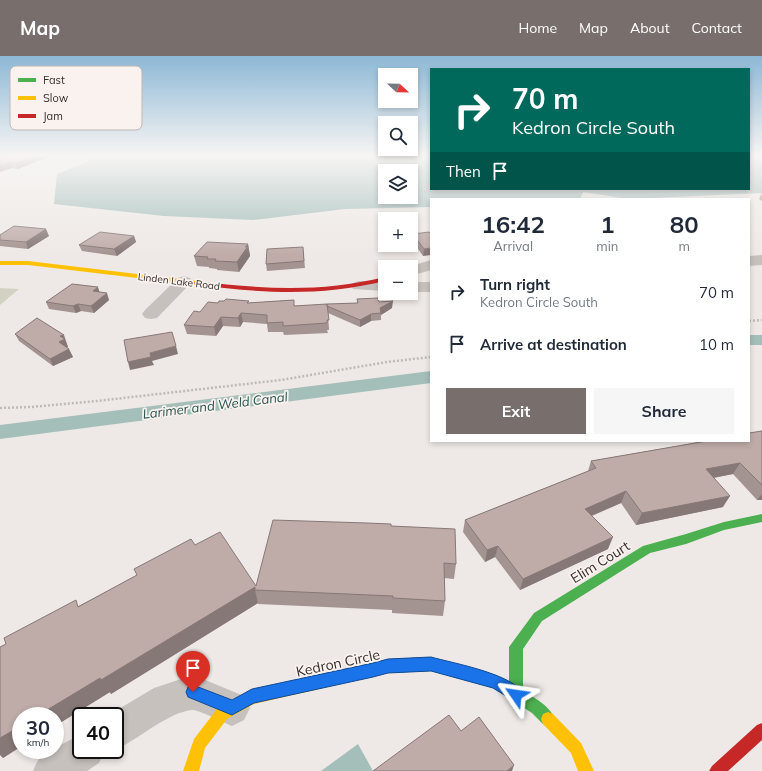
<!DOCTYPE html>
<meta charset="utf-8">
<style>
body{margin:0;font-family:Mulish,sans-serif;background:#f6f6f7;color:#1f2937;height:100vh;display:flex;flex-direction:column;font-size:15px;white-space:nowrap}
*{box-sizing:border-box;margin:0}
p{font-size:13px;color:#747a83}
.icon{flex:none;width:22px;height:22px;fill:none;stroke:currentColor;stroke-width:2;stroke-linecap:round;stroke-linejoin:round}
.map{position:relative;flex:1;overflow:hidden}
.panel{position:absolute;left:430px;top:142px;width:320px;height:244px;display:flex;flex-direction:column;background:#fff;border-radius:0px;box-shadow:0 2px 6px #0003}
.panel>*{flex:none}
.top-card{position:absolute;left:430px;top:12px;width:320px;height:122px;border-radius:0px;box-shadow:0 2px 6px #0003;background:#00695c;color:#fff;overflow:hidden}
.needle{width:26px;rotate:112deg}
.buttons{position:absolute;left:378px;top:12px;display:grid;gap:8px}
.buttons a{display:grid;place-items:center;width:40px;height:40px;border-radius:0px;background:#fff;box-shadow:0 2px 6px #0003;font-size:20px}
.speed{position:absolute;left:12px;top:651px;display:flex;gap:8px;font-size:20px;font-weight:700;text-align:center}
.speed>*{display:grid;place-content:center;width:52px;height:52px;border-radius:50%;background:#fff;box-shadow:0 2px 6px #0003;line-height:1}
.speed small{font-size:10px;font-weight:400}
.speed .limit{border:2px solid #111;border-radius:6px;background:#fff;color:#111}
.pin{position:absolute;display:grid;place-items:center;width:34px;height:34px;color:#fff;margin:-41px -17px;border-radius:50% 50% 50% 0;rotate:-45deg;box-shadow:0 0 4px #0007}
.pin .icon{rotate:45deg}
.me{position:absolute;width:44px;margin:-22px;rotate:302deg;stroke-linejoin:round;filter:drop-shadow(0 0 3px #0008)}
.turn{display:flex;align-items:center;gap:14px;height:84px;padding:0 16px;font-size:18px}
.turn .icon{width:52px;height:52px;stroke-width:2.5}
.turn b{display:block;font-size:28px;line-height:34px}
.then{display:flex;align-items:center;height:38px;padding:0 16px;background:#0003;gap:8px;font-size:15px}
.eta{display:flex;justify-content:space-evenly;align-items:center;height:68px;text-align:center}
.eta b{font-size:24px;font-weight:700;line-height:28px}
.action{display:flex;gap:8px;margin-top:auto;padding:8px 16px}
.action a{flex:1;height:46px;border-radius:0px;background:#786f6d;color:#fff;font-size:16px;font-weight:700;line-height:46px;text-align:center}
.action a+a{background:#f6f6f7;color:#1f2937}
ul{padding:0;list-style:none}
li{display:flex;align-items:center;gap:12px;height:52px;padding:0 16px}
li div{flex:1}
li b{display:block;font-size:15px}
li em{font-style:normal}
header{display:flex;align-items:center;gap:24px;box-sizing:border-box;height:56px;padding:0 20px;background:#786f6d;color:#fff}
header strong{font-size:19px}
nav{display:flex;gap:22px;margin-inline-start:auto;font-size:14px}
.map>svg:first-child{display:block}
.green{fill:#d1d2c1}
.water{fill:#a4beba;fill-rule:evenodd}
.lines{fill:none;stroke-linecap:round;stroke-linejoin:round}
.canal{fill:#a4beba;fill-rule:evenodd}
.path{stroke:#c0b9b6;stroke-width:2.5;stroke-dasharray:2 2;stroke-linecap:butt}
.street{fill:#c7c1bd;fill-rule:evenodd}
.fast{fill:#4caf50;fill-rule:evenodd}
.slow{fill:#ffc107;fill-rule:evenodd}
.jam{fill:#c62828;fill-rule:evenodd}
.wall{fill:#a49491}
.shaded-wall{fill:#867876}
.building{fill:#bfaca9;stroke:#867876}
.route{fill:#1a73e8;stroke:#114b97}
.labels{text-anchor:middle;stroke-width:3.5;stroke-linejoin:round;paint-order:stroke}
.far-street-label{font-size:10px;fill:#382e2c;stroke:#f9f2ee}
.water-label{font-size:13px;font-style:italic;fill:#265451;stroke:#f9f2ee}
.near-street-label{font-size:14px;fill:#382e2c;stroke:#f9f2ee}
.key{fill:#f9f2ee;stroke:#bfb7b4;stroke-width:1}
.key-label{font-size:11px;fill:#382e2c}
</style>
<header>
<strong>Map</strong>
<nav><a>Home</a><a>Map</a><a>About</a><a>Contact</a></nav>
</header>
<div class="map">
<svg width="762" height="715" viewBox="0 0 762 715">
<rect width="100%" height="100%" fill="#eee9e6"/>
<path class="green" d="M0,232L19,233L0,249Z"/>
<path class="water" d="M104,99H431V133H749V99H762V137L629,143L583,136L580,143H431V151L345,153L253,164L164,160L54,148L57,118ZM385,115H411V141H385Z
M358,688L373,715H321Z"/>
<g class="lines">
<path class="canal" d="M749,279H762V289H749Z
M431,315V327L0,383V369Z"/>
<path class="path" d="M749,265L762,264
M0,352L31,351L97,345L281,324L387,306L431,301"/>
<path class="street" d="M762,199V209L749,210V200Z
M431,204V214L411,220V211H408Z
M184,220L190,222L192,225L190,228L157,262L151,263L145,262L142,258L145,254L178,222Z
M359,225H385V235L353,233L351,230L353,227Z
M411,226H431V236H411Z
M193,619L244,640L250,652L244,664L232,670C225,667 197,653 192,654C168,656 138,684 115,694V660H107L154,632Z
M81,678V694H105L99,707L87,715H33C37,705 42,694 55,694V692Z"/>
<path class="fast" d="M762,458V466L724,474L686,488L650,497L542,565L523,593V635C535,642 550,650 555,663L553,668L548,670L543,668L532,657L493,632L431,615L388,617L358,624L353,622L351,617L353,612L388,603L431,601L496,619L509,626V591L534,557L643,490L686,478L724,466Z"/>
<path class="slow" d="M0,205H28L196,225L199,227L196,229L28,209H0Z
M358,610L363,612L365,617L363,622L358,624L254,648L227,663L205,692L199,715H183L194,683L217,653L252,634Z
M548,656L553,658L581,687L594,715H578L571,697L543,668L541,663L543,658Z"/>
<path class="jam" d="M385,221V225C318,241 264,237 196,229L193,227L196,225C263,233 319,237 385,221Z
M762,667V684L728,715H709L712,710L757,669Z"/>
</g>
<path class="wall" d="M0,99H53L18,113L12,112Z
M762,137V145L759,143Z
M413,178H431L423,200L412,184Z
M0,179L49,180L28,193L0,190Z
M134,180L136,186L117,200L82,195L79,189Z
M248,188L250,200L239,216L217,214V213L209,212V211L197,210L194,200Z
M303,191L305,212L267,215L266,208Z
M99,236L109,244L94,257L81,255L76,257L49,253L46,246Z
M357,243L379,246L392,252L381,259V264L371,265L360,271L328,257L329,274H327L328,277L284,279L283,276H268L267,268L243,266L240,271L223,270L216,280L187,278L184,269L200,256L218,247H249L294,244V250L357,247Z
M15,278L67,286H66L68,291H67L73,301L53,310L19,285Z
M762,375V444H757L733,418L714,422L723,451L636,469L621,447L592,460L608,493L520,534L495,501L485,506L463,476L465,464L588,415L591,405Z
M391,470L456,508L454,523L444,522L445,545L443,560L392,557V554L258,548V547L111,638L110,636L3,702L6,588L195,489L256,530Z"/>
<path class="shaded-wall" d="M38,99H53L18,113L16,107Z
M10,106L12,112L0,116V110Z
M46,173L49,180L28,193L26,186Z
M134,180L136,186L117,200L114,193Z
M248,188L250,200L239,216L237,206Z
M431,192V199L423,200L424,193Z
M98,231L100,238L93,235Z
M107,237L109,244L94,257L91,250Z
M393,245L392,252L381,259L380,252Z
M78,248L81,255L76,257L73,250Z
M241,257L243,266L240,271L238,262Z
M371,258V265L360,271V264Z
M221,261L223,270L216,280L214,271Z
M64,279L68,291L62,294L59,286L60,280Z
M176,290L178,298L152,305L154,309L130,314L128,306L150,297Z
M69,293L73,301L53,310L50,303Z
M740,407L733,418L700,424L706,413Z
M626,435L621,447L581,464L585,453Z
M762,438V444H757Z
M730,440L723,451L636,469L642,457Z
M613,481L608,493L520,534L523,523Z
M498,490L495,501L485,506L487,494Z
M255,531V534L258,547L111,638L110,636L55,670V660H37L100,622Z
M21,670V690L3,702L0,699V682Z
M514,709L512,715H507Z"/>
<path class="building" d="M0,99H38L16,107L10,106L0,110Z
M14,170L46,173L26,186L0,184V179Z
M100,176L134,180L114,193L79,189Z
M429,176L431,178V192L424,193L413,178Z
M207,186L248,188L245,191L248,190L237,206L215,205L216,203H207L208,201L194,200Z
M303,191L304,205L266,208L267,193Z
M72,228L98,231L93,235L107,237L91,250L78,248L73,250L46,246Z
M378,242L379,246L393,245L380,252L381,257L371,258L360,264L327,250V248L358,247L357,243Z
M226,243L249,245L247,247L294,244V250L327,248L329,264H327V267L283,270V266L267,267V259L241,257L238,262L221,261L214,271L184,269L194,255L200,256L208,246L218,247L219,245H224Z
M37,262L64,279L60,280L65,283L59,286L69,293L50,303L15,278Z
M172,276L176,290L150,297L151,301L128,306L124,284Z
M762,375V429L740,407L706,413L730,440L642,457L626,435L585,453L613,481L523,523L498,490L487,494L465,464L596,412L591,405L707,385H749V377Z
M273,464L367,467L391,468V470L455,473L456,508L444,507L445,545L393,542V540L255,534V531L101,624L100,622L37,660H21V670L0,682V591L6,588L4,582L76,544L78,551L137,519L134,513L191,483L195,489L220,476L256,530Z
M449,659L461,675L479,661L514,709L507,715H373Z"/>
<linearGradient id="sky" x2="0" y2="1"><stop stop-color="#8db8d6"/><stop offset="0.5" stop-color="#f7f5f4"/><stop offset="1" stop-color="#f7f5f4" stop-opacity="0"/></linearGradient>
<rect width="762" height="199" fill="url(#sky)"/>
<path class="route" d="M431,601C452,607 515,618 524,639L521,644L516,646L493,632L431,615L388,617L373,621L254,647L232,659L188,641L186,636L188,631L193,629L232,644L252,633L373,607L388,603Z"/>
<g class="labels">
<g class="far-street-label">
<text transform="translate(179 225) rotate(7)" y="4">Linden Lake Road</text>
</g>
<g class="water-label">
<text transform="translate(215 349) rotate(-7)" y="5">Larimer and Weld Canal</text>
</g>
<g class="near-street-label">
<text transform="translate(600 506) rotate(-32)" y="5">Elim Court</text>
<text transform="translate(338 607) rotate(-12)" y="5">Kedron Circle</text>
</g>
</g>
<rect x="10" y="10" width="132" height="64" rx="6" class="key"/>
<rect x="18" y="22" width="18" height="4" fill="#4caf50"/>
<rect x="18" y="40" width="18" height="4" fill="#ffc107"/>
<rect x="18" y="58" width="18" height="4" fill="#c62828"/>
<g class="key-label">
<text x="43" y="28">Fast</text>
<text x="43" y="46">Slow</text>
<text x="43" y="64">Jam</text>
</g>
</svg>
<div class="buttons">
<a><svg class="needle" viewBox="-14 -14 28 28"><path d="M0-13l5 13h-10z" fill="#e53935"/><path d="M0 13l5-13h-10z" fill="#747a83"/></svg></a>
<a><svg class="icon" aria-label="search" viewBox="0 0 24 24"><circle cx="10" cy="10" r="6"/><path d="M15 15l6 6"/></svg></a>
<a><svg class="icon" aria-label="layers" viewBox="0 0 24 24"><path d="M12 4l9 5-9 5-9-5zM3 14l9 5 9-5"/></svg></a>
<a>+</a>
<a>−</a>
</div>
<div class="speed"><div>30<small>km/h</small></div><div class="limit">40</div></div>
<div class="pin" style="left:193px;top:636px;background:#d93025"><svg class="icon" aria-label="arrive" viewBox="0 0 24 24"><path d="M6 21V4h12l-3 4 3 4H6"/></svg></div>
<svg class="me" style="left:516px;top:639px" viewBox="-20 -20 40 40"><path d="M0-17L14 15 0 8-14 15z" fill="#1a73e8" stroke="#fff" stroke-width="4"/></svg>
<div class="top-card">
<div class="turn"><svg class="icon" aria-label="right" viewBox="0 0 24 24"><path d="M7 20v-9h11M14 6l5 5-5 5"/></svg><div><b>70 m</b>Kedron Circle South</div></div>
<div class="then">Then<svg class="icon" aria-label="arrive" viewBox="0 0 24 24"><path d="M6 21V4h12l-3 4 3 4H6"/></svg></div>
</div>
<section class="panel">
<div class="eta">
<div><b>16:42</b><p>Arrival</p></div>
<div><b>1</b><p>min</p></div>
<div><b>80</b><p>m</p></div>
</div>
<ul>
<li><svg class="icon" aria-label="right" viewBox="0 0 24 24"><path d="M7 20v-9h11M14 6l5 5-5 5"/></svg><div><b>Turn right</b><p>Kedron Circle South</p></div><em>70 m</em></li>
<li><svg class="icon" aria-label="arrive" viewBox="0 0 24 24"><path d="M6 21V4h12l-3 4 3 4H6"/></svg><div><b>Arrive at destination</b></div><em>10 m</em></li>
</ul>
<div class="action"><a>Exit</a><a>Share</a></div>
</section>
</div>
